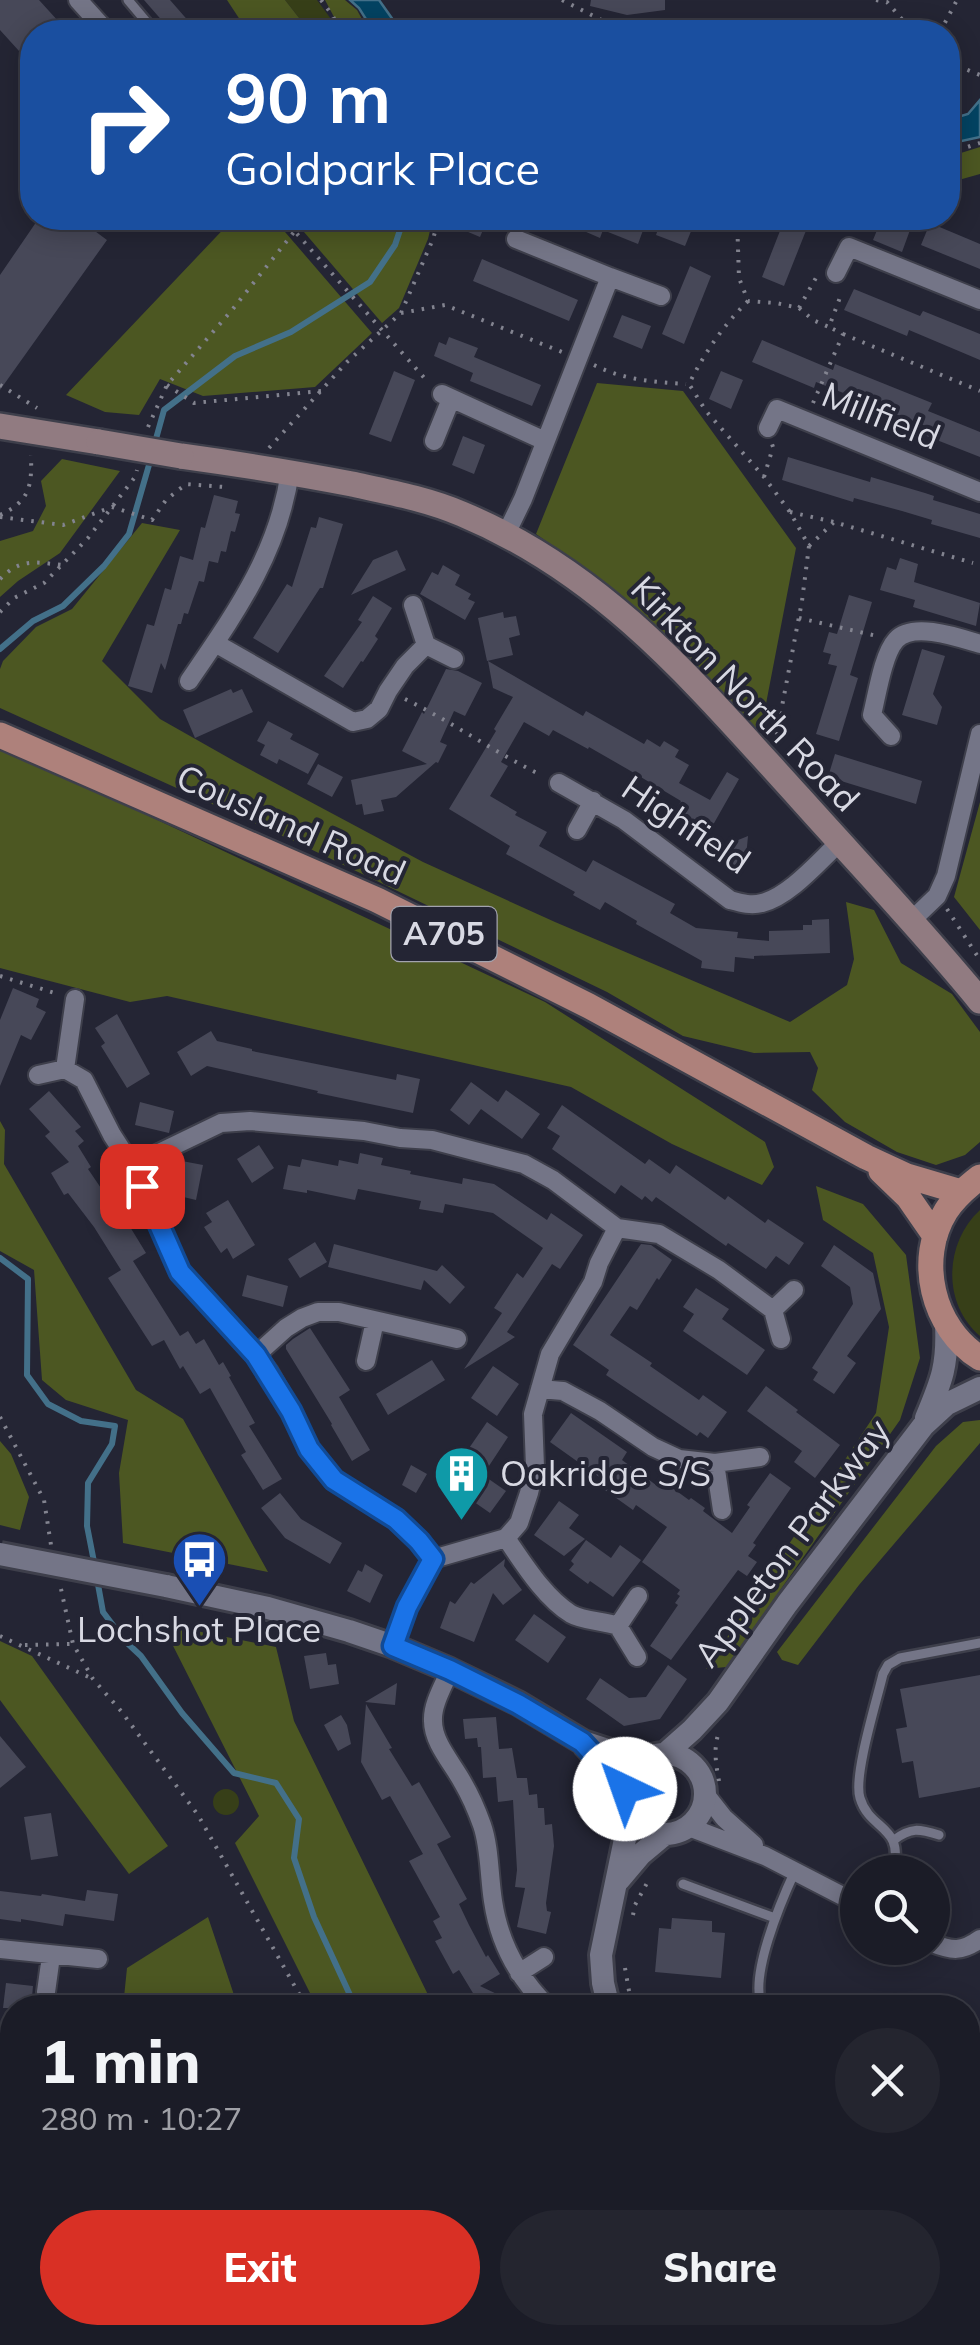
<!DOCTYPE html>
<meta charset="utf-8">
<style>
body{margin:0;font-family:Mulish,sans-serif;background:#24252f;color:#f1f3f6;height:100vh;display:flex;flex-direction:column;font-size:38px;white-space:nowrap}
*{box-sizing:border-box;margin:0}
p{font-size:32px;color:#a0a1a7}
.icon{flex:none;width:55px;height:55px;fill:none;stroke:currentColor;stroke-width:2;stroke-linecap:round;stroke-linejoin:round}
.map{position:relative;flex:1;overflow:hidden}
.sheet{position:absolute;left:0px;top:1995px;width:980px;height:350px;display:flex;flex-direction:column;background:#1b1c27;border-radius:40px 40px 0 0;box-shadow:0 5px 25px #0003,0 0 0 2px #393a44}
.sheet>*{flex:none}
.banner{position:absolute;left:20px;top:20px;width:940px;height:210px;border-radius:40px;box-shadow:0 5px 25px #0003,0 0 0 2px #393a44;background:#1a4fa0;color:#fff;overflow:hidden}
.fabs{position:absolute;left:840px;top:1855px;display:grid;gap:20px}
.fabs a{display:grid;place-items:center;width:110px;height:110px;border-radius:50%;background:#1b1c27;box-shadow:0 5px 25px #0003,0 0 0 2px #393a44;font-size:50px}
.pin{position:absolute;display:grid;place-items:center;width:85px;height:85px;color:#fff;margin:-42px;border-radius:20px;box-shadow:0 5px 15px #0006}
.me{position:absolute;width:110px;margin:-55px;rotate:318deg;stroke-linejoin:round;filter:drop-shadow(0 0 8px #0008)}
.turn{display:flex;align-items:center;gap:35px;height:210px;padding:0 40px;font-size:45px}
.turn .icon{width:130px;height:130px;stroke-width:2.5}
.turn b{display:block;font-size:70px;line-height:85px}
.round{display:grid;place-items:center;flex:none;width:105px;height:105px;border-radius:52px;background:#24252f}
.head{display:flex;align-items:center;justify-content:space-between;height:170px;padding:0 40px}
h1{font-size:60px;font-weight:800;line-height:75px}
.action{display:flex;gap:20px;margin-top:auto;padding:20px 40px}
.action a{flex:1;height:115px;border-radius:60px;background:#d93025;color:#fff;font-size:40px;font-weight:800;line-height:115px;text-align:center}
.action a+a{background:#24252f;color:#f1f3f6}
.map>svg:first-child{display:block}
.green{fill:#373f18}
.forest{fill:#4c5722}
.water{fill:#034362;stroke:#437089;stroke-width:2.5}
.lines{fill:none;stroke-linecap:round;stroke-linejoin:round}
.stream{stroke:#437089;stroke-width:6}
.building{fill:#474858}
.service-casing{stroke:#3e3f4b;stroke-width:14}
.minor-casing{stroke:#3e3f4b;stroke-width:22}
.tertiary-casing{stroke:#3e3f4b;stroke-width:28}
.secondary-casing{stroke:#3e3f4b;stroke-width:30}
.primary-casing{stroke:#3e3f4b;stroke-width:30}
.path{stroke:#838490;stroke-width:4;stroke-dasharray:2.5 8;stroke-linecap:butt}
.service{stroke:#747587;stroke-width:9}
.minor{stroke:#747587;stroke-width:18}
.tertiary{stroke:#747587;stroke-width:22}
.secondary{stroke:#917b81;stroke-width:25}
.primary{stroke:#ae817b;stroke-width:25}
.tertiary-bridge-casing{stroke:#3e3f4b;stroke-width:28;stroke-linecap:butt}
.secondary-bridge-casing{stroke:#3e3f4b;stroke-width:30;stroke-linecap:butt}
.tertiary-bridge{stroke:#747587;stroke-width:22}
.secondary-bridge{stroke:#917b81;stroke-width:25}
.route-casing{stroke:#114b97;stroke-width:25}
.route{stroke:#1a73e8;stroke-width:18}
.labels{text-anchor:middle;stroke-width:8;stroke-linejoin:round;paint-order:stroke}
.shield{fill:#242534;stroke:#a2a3ae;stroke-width:2.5}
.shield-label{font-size:32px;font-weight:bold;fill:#d8d9e3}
.street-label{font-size:35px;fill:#d8d9e3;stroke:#242534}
.poi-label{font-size:35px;fill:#d8d9e3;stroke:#242534;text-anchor:start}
</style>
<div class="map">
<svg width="980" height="2345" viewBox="0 0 980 2345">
<rect width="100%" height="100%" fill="#242534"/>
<path class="green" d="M285,0H317L331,19L335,32H310Z
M980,1210V1336C942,1304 944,1243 980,1210Z
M213 1802a13 13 0 1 1 26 0a13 13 0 1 1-26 0Z"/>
<path class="forest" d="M227,0H285L310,32H248Z
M325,0H345L357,10L369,32H342Z
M980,147V174L948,183V157Z
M234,218H273L372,333L315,387L203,396L160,379L139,415L105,412L66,395Z
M292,218H433L428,239L399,308L382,323Z
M597,383L683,391L796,548L759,740L669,642L597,577L536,534Z
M62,459L120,471L60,553L18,581L0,597V541L33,531L46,506L41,481Z
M142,523L180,530L102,661L160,719L236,762L423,862L555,922L790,1022L847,985L854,959L846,902L874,910L901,963L952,994L980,1032V1142L965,1155L936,1165L897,1152L845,1122L812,1090L818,1068L810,1052L754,1053L683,1036L607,992L300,844L0,708V669L3,661L36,627L72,609Z
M0,746L545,1002L765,1142L774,1167L762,1185L672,1144L571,1087L167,996L130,1002L0,968Z
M980,802V930L954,897Z
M0,1121L5,1130L4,1164L136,1390L183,1419L268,1572L123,1543L119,1473L128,1420L66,1400L42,1380L34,1270L0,1251Z
M816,1186L863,1204L906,1255L920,1358L900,1420L726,1667L706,1669L876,1413L889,1327L873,1253L823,1220Z
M980,1420V1443L859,1585L798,1665L782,1660L777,1652L936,1446L963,1422Z
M0,1441L11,1454L29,1497L20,1530L0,1525Z
M162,1624L276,1647L294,1721L434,2007H317L235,1843L259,1816Z
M0,1641L32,1656L168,1846L129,1874L0,1700Z
M208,1917L238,2007H123L127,1968Z
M0,2238L12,2240V2332H359L367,2345H0Z
M403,2333H596L615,2345H409Z"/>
<path class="water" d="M350,0H379L396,24L407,32H374L359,8Z
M980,100V137L948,144V120L968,114Z"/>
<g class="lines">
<path class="stream" d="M154,446L164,410L235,356L291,332L370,282L395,245L404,218
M0,649L33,621L63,606L104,566L129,534L151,458
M0,1258L28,1279L27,1375L48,1404L81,1421L115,1426L112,1444L88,1483L87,1526L95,1567
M97,1579L103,1612L125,1641L141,1656L182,1713L234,1773L276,1783L299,1819L294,1858L314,1917L356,2008
M424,2332L430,2345"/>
</g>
<path class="building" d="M0,0H39L59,22L48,32H32V39L19,51L0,30Z
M144,0H170L198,32H172Z
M591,0H665V10L627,15L590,6Z
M39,218H88L84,223L107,240L0,390V275Z
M435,218H488L480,237Z
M554,218H635L646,222L638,244L603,230L600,238Z
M662,218H676L694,224L685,246L656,235Z
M785,218H811L784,286L762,277Z
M882,218L910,230L902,252L873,240Z
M930,223L980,244V269L921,245Z
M482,259L578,300L569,321L473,281Z
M690,266L711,276L684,344L662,334Z
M854,289L920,316L923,311L980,334V360L909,330L907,336L844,310Z
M622,315L651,326L642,349L613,337Z
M449,337L478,348L474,357L541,385L532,406L470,381L473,373L434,356L439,342L446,345Z
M762,340L833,370L835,364L932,403L928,411L980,432V457L924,435L928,427L816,382L814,388L752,362Z
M394,371L415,380L391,442L369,434Z
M721,371L743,380L731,409L709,399Z
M463,436L485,445L474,474L452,465Z
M788,457L870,482L871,477L925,493L934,496L933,500L980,514V538L931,524L932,520L902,511L854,498L853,502L782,480Z
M214,495L238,501L235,513L240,514L235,532L231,531L226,552L221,551L218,563L209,561L204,582L199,581L188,614L184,613L181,624H178L165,670L161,663L152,693L128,686L147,624L154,626L165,588L171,590L180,556L193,560L201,527L205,528Z
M319,517L343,524L334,553L323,588H320L278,653L253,638L287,584L292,587L311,527L316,528Z
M397,550L406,570L351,595L373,560Z
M900,558L918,564L914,582L980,603L976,626L913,607L915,600L880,590L887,567L896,570Z
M443,565L460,575L455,585L471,594L468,599L475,602L465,620L420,594L432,572L438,575Z
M849,595L872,602L850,675L858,678L839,741L816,734L837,666L828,664L831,654L823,652L829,632L837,634Z
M373,596L392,608L375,636L378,639L363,662L361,661L343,688L324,676L362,622L358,620Z
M503,612L504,618L516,616L520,635L509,638L513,655L487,661L478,618Z
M922,649L945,656L933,694L942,707L937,725L902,715Z
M488,661L583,716L586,711L644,744L647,739L660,747L664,741L679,750L675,757L689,765L679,783L710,800L727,772L739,779L709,832L691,822L689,826L672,816L681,801L629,770L589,747L588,749L553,730L549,736L524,722L501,762L508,766L490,796L517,812L515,815L547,832L539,846L586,872L593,860L675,904L670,913L696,928L738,932L737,938L769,941V931L803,930V925H812V920L829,919L830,953L754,956V959L735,957L734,972L701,968L702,961L636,924L637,921L605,902L600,910L573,895L575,892L506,854L510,846L449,809L496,731L494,729L513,697L493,688Z
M446,669L458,671L482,683L465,716L454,711L440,742L447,745L438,763L436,762L396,797L381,800L384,811L364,815L362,804L356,805L351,780L427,764L402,751L422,712L424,714Z
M231,689L233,693L242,689L253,712L195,738L183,710Z
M268,721L293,734L290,739L319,754L308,774L279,759L277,764L260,755L265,745L257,741Z
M835,754L922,781L916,804L828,777Z
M318,764L343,777L332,797L307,784Z
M748,836L745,868L732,873L721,847Z
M13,988L39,999L36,1007L46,1012L31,1040L21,1035L0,1086V1020Z
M117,1014L150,1074L127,1088L101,1046L105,1043L95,1028Z
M211,1031L217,1041L252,1049V1051L396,1080L397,1074L420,1079L413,1113L317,1093L318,1091L207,1066L191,1076L177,1052Z
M471,1082L498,1102L506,1090L540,1114L522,1139L481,1109L469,1125L450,1110Z
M49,1091L81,1127L75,1131L84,1141L78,1146L91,1167L88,1169L122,1219L124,1217L146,1253L133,1261L180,1336L188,1331L196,1344L204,1339L219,1365L223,1362L231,1376L229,1377L255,1423L249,1426L282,1479L263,1490L241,1455L246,1452L210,1388L200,1394L183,1366L180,1369L164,1340L152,1346L108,1278L121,1270L94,1227L68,1193L64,1195L51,1173L69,1162L45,1136L50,1132L29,1109Z
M140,1102L174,1111L169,1133L135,1125Z
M562,1105L645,1164L649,1159L670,1174L676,1165L725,1200L728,1196L765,1223L768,1219L804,1243L789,1265L776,1256L766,1269L728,1243L726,1246L656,1197L652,1202L645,1196L642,1200L621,1185L615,1194L552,1149L560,1136L547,1128Z
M259,1145L274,1168L252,1183L237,1159Z
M360,1153L383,1158L381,1165L411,1171L410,1174L462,1184L463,1178L494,1184L547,1220L551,1213L583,1235L560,1269L552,1264L507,1332L515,1337L464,1369L502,1313L494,1308L517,1273L523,1278L543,1248L493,1213L445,1204L443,1213L419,1209L421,1201L358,1189L355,1200L307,1190V1193L283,1189L288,1165L300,1167L302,1159L338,1166L339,1160L358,1164Z
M182,1161L203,1165L196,1200L175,1195Z
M228,1200L255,1245L233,1259L227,1248L221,1253L204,1227L212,1222L206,1213Z
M315,1242L327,1262L300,1278L288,1259Z
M334,1244L437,1271L442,1265L465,1287L450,1304L424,1280L421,1290L328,1267Z
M641,1244L651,1245L672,1260L659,1280L657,1278L637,1310L630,1306L610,1335L652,1363L650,1366L699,1400L703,1395L727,1412L708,1438L700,1432L697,1436L606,1375L609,1370L573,1345Z
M834,1245L873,1273L881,1309L847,1356L856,1363L834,1394L813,1380L818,1372L812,1368L853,1304L850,1287L821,1266Z
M247,1275L288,1286L283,1307L242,1296Z
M696,1288L729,1309L722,1319L765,1350L747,1375L683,1331L694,1314L683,1307Z
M310,1328L350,1390L339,1397L370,1450L352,1461L331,1425L332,1424L286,1349V1345L293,1339Z
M432,1360L445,1380L388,1415L376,1394Z
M493,1366L519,1384L497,1416L471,1398Z
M766,1386L798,1410L796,1412L840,1445L815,1478L794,1462L802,1451L747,1411Z
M571,1413L627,1452L622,1460L656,1485L660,1479L689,1500L691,1498L705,1508L703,1511L732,1533L750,1507L747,1505L770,1473L791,1488L753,1543L756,1545L748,1556L757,1562L747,1576L738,1570L671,1660L650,1646L678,1605L675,1603L680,1596L677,1594L680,1590L642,1562L667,1527L636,1505L633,1510L605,1490L609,1484L550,1442Z
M487,1422L508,1437L483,1475L506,1491L490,1513L454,1488L474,1460L465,1454Z
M411,1465L427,1474L416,1493L402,1485Z
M280,1493L301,1519L342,1543L330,1564L285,1538L261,1508Z
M559,1501L579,1515L569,1528L585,1539L564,1556L534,1535Z
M586,1540L611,1558L620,1545L641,1560L613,1597L590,1581L588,1584L569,1570L574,1564L571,1561Z
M505,1559L504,1566L522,1590L503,1605L493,1593L474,1642L440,1628L450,1601L455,1604L471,1582L474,1584Z
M365,1564L383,1575L370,1603L347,1591L358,1570L362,1572Z
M534,1614L566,1637L548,1663L515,1640Z
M326,1653L328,1665L336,1664L339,1684L310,1689L304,1656Z
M668,1665L687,1679L660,1719L624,1726L586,1699L600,1678L629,1698L646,1697Z
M980,1675V1787L919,1798L913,1761L902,1763L896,1729L907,1727L900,1689Z
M397,1683L395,1705L365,1702Z
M366,1704L392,1748L389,1749L412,1786L419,1782L451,1837L437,1844L467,1899L459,1904L469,1925L486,1957L488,1955L500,1974L480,1986L526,2008H482L459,1970L453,1974L435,1941L442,1938L433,1921L440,1917L409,1861L423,1854L390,1796L382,1800L361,1762Z
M341,1715L347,1725L351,1744L338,1751L324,1725Z
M496,1717L499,1749L512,1748L517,1778H527L529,1795L537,1794L538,1808H544L545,1825L552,1824L554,1846L546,1903L547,1911L551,1912L546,1934L517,1927L525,1888L515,1887L517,1870L513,1800L498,1802L496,1777L483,1778L481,1747H478L477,1738L465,1739L463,1719Z
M0,1736L26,1767L0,1788Z
M51,1813L58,1856L31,1860L24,1817Z
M87,1890L118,1894L114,1921L65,1914L63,1926L21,1919V1922L0,1919V1891L41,1896L42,1894L85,1901Z
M672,1918L712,1921V1932L725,1933L721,1978L655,1972L659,1928L671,1929Z
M6,1983L33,1986L31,2008H3Z"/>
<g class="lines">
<defs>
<path id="service" d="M128,0L155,32
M894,1840C911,1827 919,1829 939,1835
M893,1872C905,1824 870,1832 860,1798C853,1776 877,1700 883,1674L888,1665L900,1658L980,1643
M683,1884L775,1918
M726,2008L759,2001
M763,2008C747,1980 782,1899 795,1871
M968,2193L980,2187"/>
<path id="minor" d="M78,0L107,32
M516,239L610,277
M836,273L849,247L980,300
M442,394L545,441
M768,428L777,409L980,492
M434,441L451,399
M506,534L523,499L610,277L661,296
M215,643L353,722L367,719L379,709L388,691L405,666L426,645L413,605
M426,645L454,659
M189,681C234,615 279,553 290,471
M891,736L872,715C877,695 883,654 896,640C913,621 960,638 980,644
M559,783L624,820L730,900C741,903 751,906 762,903C790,896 819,861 840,842
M577,830L593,801
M912,920L937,896L946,876L980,734
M75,999L65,1069L84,1080L112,1135L132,1166L181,1272L256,1355L269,1372L291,1411L309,1449L334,1480L396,1519L419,1541L433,1559
M38,1075L65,1069
M132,1166L221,1123L250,1121L364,1131L400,1138L432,1140L524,1164L553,1180L617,1228
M773,1310L781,1339
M256,1355L286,1328L302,1318L318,1312H339L457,1339
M366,1361L375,1321
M540,1389L563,1391L600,1411L653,1447L679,1459L715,1463L760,1457
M715,1463L722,1510
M506,1538C524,1564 544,1597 571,1614C583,1621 604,1621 618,1626L638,1596
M618,1626L637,1657
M393,1646L407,1607L433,1559L506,1538L519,1523L529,1493L535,1467L533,1414L550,1354L593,1282L599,1263L617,1228L659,1234L719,1270L773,1310L794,1290
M450,1670C444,1685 432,1704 433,1721C433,1743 453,1764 463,1783C470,1795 477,1811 482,1825C490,1848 489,1876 493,1901C499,1942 519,1979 549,2008
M706,1795L724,1818L754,1845
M689,1827L765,1856L858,1904
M932,1943C952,1951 962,1952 980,1939
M0,1949L98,1959
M519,1973L544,1957
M46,1992L51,1956
M3,2133L12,2154"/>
<path id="tertiary" d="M926,1418C942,1380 948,1365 946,1324
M166,1586L268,1608L349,1631L393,1646L450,1670L518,1703L583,1742L641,1761
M585,1745L625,1789
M666,1753L692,1730L718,1702L787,1604L923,1426L947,1404L980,1388
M625 1794a40 40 0 1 1 80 0a40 40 0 1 1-80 0Z
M619,1880L641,1854L665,1834
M609,2008L603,1983L601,1955L630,1815
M968,2261L980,2266"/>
<path id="secondary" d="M0,426L99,442
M181,456C239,464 295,473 352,484C389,492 427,499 462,514C606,574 697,685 800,798C860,865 923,931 980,1001"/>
<path id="primary" d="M0,735L377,900L589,1006L866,1157L907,1176L961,1192
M881,1171L908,1197L935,1236
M980,1177C967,1187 955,1197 946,1211C916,1259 932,1328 980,1358"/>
</defs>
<use href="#service" class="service-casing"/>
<use href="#minor" class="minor-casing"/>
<use href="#tertiary" class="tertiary-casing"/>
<use href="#secondary" class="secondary-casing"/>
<use href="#primary" class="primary-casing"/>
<path class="path" d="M321,0L333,16L339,32
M562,0L625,32
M876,0L887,2L913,32
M940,32L957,0
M948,62L980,75
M948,153L980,143
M283,218L427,381
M737,218L739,278L748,301L776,303L799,308L813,320L829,327L842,292
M748,301C723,326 705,352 689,384L706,411L764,477L790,512L809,546L802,601L776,738
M799,308L817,276
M401,313L445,305L562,352
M843,334L980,391
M594,365C624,380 653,382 686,384
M0,385L37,408
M167,385L194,403L321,391
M813,403L843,334L829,327
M148,427L167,385L232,310L294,232
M269,448L347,362L401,313L433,239L439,218
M764,477L773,447L772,444
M790,512L834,522
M0,515C30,501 32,486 31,455
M0,517L63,525L112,507L152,520L166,500L186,484L224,487
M809,546L834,522L973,563
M0,579C21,558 34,562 62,565
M0,612L14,598L44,583L88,538L135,477L137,470
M799,618L877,636
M405,699C452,722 494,752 541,775
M947,909L980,960
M0,976L58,994
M0,1417L44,1500L51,1545
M61,1589L73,1644L93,1679L121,1711L198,1815L307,2008
M0,1636L93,1679
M25,1645L71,1644
M719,1781C716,1765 713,1748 719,1732
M633,1915L635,1905L647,1883
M625,1968L632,2008
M968,2212L980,2206
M0,2307L12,2309
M155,2332L181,2337L199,2345
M266,2332L287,2345
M376,2332L379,2345
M200,2345L243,2332"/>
<use href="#service" class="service"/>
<use href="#minor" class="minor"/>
<use href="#tertiary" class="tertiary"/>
<use href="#secondary" class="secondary"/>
<use href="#primary" class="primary"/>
<defs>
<path id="tertiary-bridge" d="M0,1554L166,1586"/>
<path id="secondary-bridge" d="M99,442L181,456"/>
</defs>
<use href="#tertiary-bridge" class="tertiary-bridge-casing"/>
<use href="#secondary-bridge" class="secondary-bridge-casing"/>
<use href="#tertiary-bridge" class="tertiary-bridge"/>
<use href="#secondary-bridge" class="secondary-bridge"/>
</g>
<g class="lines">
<defs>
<path id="route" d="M142,1186L180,1272L256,1355L291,1411L309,1449L334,1480L396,1519L419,1541L433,1559L407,1607L393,1646L450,1670L518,1704L582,1742L625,1789"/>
</defs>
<use href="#route" class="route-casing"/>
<use href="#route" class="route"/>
</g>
<defs>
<symbol id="building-pin" viewBox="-11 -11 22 30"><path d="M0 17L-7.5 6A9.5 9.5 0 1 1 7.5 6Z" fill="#0f9aa8" stroke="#242534"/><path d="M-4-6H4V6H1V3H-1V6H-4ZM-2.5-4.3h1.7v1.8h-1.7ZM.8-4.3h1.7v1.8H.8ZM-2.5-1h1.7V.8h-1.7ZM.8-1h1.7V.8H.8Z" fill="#fff"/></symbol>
<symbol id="bus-pin" viewBox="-11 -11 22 30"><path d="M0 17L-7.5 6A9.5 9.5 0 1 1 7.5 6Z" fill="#1a4fb4" stroke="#242534"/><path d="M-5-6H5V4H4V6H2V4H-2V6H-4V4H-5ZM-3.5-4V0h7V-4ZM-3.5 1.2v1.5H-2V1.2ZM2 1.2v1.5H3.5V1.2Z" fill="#fff"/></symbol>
</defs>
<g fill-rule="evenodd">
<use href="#building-pin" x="430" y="1442" width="63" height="86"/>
<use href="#bus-pin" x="168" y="1528" width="63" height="86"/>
</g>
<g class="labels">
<rect class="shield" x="391.5" y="907" width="105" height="54" rx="8"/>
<g class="shield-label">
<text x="444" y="945">A705</text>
</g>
<g class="street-label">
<text transform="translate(881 416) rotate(22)" y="12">Millfield</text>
<text transform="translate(745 694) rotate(46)" y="12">Kirkton North Road</text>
<text transform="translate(291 825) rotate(24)" y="12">Cousland Road</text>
<text transform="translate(686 825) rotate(34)" y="12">Highfield</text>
<text transform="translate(792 1543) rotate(-53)" y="12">Appleton Parkway</text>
</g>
<g class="poi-label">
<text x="500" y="1486">Oakridge S/S</text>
<text x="199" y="1642" text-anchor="middle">Lochshot Place</text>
</g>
</g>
</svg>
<div class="fabs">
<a><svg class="icon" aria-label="search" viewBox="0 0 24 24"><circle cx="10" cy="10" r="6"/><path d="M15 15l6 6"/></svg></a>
</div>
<div class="pin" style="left:142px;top:1186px;background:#d93025"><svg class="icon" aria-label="arrive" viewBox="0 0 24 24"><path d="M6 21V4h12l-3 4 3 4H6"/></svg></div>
<svg class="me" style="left:625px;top:1789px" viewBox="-20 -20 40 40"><circle r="19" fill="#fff"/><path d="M0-13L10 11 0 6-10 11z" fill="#1a73e8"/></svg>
<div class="banner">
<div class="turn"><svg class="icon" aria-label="right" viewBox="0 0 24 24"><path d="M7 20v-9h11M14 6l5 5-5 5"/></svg><div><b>90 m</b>Goldpark Place</div></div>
</div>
<section class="sheet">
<div class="head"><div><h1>1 min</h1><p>280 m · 10:27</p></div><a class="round"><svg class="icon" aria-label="close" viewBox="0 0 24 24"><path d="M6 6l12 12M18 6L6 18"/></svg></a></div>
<div class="action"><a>Exit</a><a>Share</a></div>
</section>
</div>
